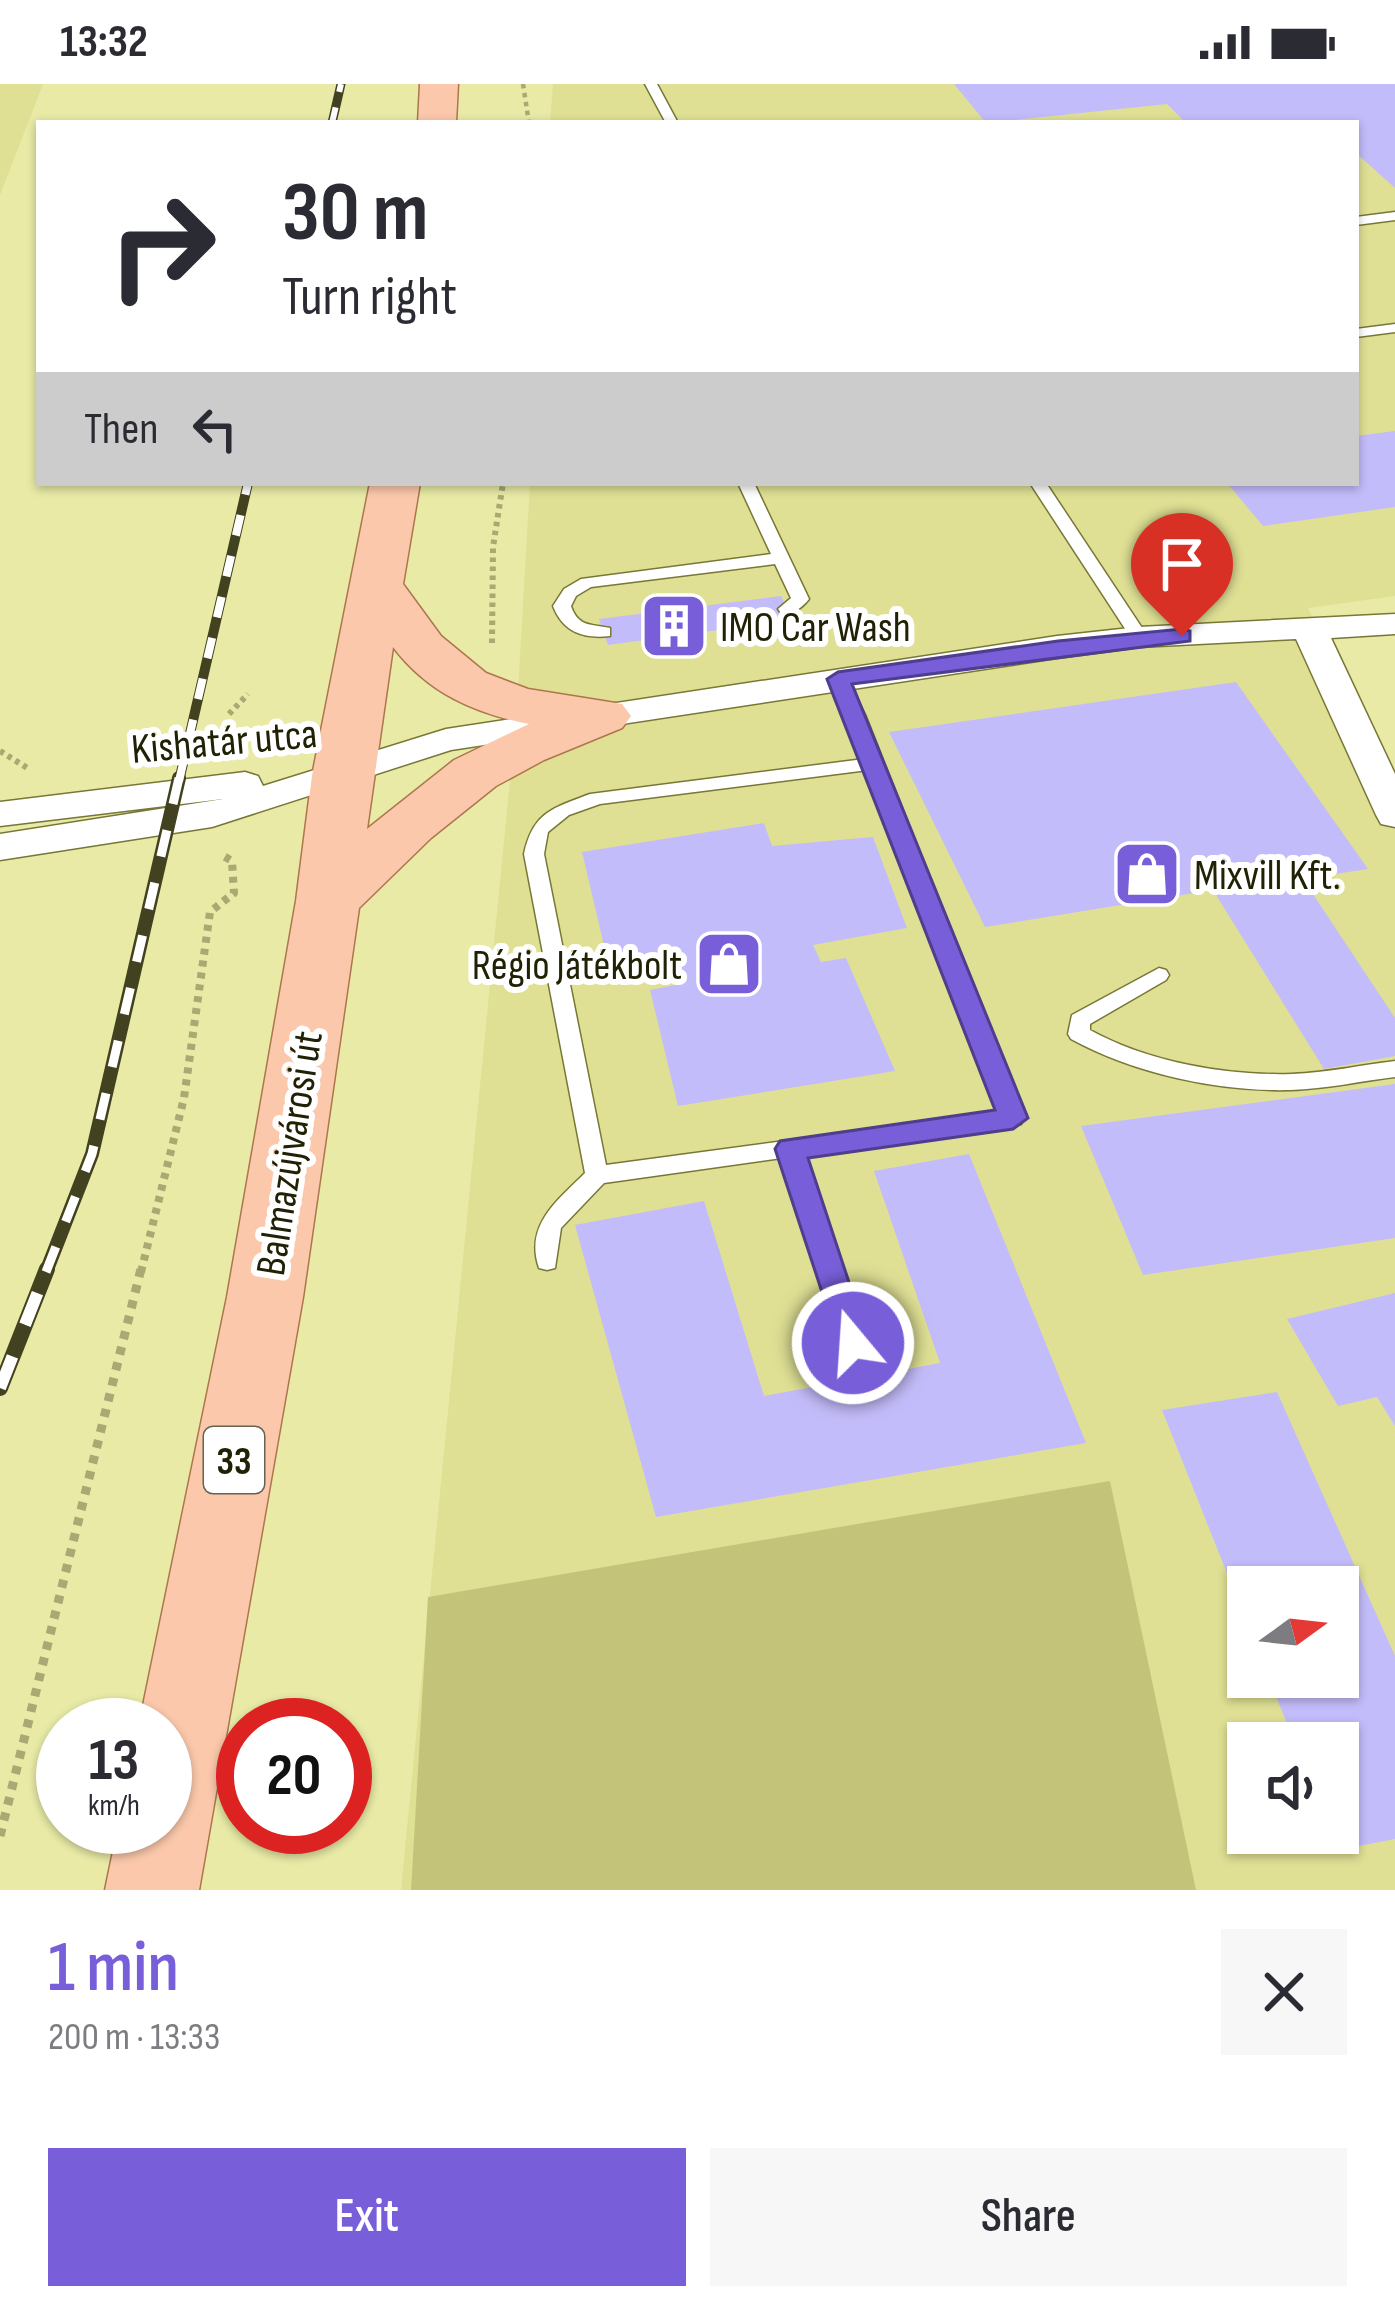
<!DOCTYPE html>
<meta charset="utf-8">
<style>
body{margin:0;font-family:"Sofia Sans Condensed",sans-serif;background:#f7f7f7;color:#2b2b33;height:100vh;display:flex;flex-direction:column;font-size:45px;white-space:nowrap}
*{box-sizing:border-box;margin:0}
p{font-size:39px;color:#7c7c81}
.icon{flex:none;width:66px;height:66px;fill:none;stroke:currentColor;stroke-width:2;stroke-linecap:round;stroke-linejoin:round}
.map{position:relative;height:1806px;overflow:hidden}
.drawer{display:flex;flex-direction:column;background:#fff;flex:1}
.drawer>*{flex:none}
.guide{position:absolute;left:36px;top:36px;width:1323px;height:366px;border-radius:0px;box-shadow:0 3px 9px #0004;background:#fff;color:#2b2b33;overflow:hidden}
.needle{width:78px;rotate:75deg}
.fabs{position:absolute;left:1227px;top:1482px;display:grid;gap:24px}
.fabs a{display:grid;place-items:center;width:132px;height:132px;border-radius:0px;background:#fff;box-shadow:0 3px 9px #0004;font-size:60px}
.speed{position:absolute;left:36px;top:1614px;display:flex;gap:24px;font-size:60px;font-weight:700;text-align:center}
.speed>*{display:grid;place-content:center;width:156px;height:156px;border-radius:50%;background:#fff;box-shadow:0 3px 9px #0004;line-height:1}
.speed small{font-size:30px;font-weight:400}
.speed .limit{border:18px solid #d22;background:#fff;color:#111}
.pin{position:absolute;display:grid;place-items:center;width:102px;height:102px;color:#fff;margin:-123px -51px;border-radius:50% 50% 50% 0;rotate:-45deg;box-shadow:0 0 12px #0007}
.pin .icon{rotate:45deg}
.me{position:absolute;width:132px;margin:-66px;rotate:342deg;stroke-linejoin:round;filter:drop-shadow(0 0 9px #0008)}
.turn{display:flex;align-items:center;gap:42px;height:252px;padding:0 48px;font-size:54px}
.turn .icon{width:156px;height:156px;stroke-width:2.5}
.turn b{display:block;font-size:84px;line-height:102px}
.then{display:flex;align-items:center;height:114px;padding:0 48px;background:#0003;gap:24px;font-size:45px}
.round{display:grid;place-items:center;flex:none;width:126px;height:126px;border-radius:0px;background:#f7f7f7}
.summary{display:flex;align-items:center;justify-content:space-between;height:204px;padding:0 48px}
h1{font-size:72px;font-weight:600;line-height:90px;color:#785fd9}
.primary-button{display:flex;gap:24px;margin-top:auto;padding:24px 48px}
.primary-button a{flex:1;height:138px;border-radius:0px;background:#785fd9;color:#fff;font-size:48px;font-weight:600;line-height:138px;text-align:center}
.primary-button a+a{background:#f7f7f7;color:#2b2b33}
.status{display:flex;justify-content:space-between;align-items:center;height:84px;padding:0 60px;background:#fff;direction:ltr}
.status svg{height:33px;fill:currentColor}
.map>svg:first-child{display:block}
.built{fill:#dfe094;fill-rule:evenodd}
.green{fill:#c3c479}
.building{fill:#c3bcfa}
.lines{fill:none;stroke-linecap:round;stroke-linejoin:round}
.service-casing{stroke:#777736;stroke-width:3}
.minor-casing{stroke:#777736;stroke-width:3}
.primary-casing{stroke:#ad764d;stroke-width:3}
.path-far3{stroke:#a8a973;stroke-width:4.5;stroke-dasharray:4.5 4.5;stroke-linecap:butt}
.path-far2{stroke:#a8a973;stroke-width:6;stroke-dasharray:4.5 4.5;stroke-linecap:butt}
.path-far1{stroke:#a8a973;stroke-width:8;stroke-dasharray:6 6;stroke-linecap:butt}
.path{stroke:#a8a973;stroke-width:9;stroke-dasharray:8 8;stroke-linecap:butt}
.service{fill:#fff;fill-rule:evenodd}
.minor{fill:#fff;fill-rule:evenodd}
.primary{fill:#fbc8ab;fill-rule:evenodd}
.rail-far3-casing{stroke:#424220;stroke-width:9}
.rail-far2-casing{stroke:#424220;stroke-width:10}
.rail-far1-casing{stroke:#424220;stroke-width:14}
.rail-casing{stroke:#424220;stroke-width:16}
.rail-far3{stroke:#fff;stroke-width:6;stroke-dasharray:16;stroke-linecap:butt}
.rail-far2{stroke:#fff;stroke-width:8;stroke-dasharray:21;stroke-linecap:butt}
.rail-far1{stroke:#fff;stroke-width:9;stroke-dasharray:27;stroke-linecap:butt}
.rail{stroke:#fff;stroke-width:12;stroke-dasharray:34;stroke-linecap:butt}
.route{fill:#785fd9;stroke:#4e3e8d;stroke-width:3}
.labels{text-anchor:middle;stroke-width:12;stroke-linejoin:round;paint-order:stroke}
.shield{fill:#fff;stroke:#646451;stroke-width:3}
.shield-label{font-size:39px;font-weight:bold;fill:#212106}
.poi-label{font-size:42px;fill:#212106;stroke:#fff;text-anchor:start}
.street-label{font-size:42px;fill:#212106;stroke:#fff}
</style>
<div class="status"><b>13:32</b><svg viewBox="0 0 49 12"><path d="M0 12V9h3v3zM5 12V6h3v6zM10 12V3h3v9zM15 12V0h3v12zM26 1h20v11H26zM47 4h2v5h-2z"/></svg></div>
<div class="map">
<svg width="1395" height="1806" viewBox="0 0 1395 1806">
<rect width="100%" height="100%" fill="#e8eaa6"/>
<path class="built" d="M0,0H43L0,111Z
M553,0H1395V512L1308,524L1395,705V1806H401L517,625L530,399H1356V39H550ZM1248,1503H1338V1593H1248ZM1248,1659H1338V1749H1248Z"/>
<path class="green" d="M1110,1397L1196,1806H411L428,1513Z"/>
<path class="building" d="M954,0H1395V104L1356,69V39H1186L1167,20L986,39Z
M1395,347V423L1263,442L1227,399H1356V352Z
M781,512L792,536L608,561L599,535Z
M1236,598L1368,785L1303,795L1395,934V972L1324,985L1213,806L985,843L889,648Z
M764,739L772,762L873,753L907,844L813,861L821,878L846,874L895,987L678,1022L650,906L680,900L679,881L611,891L582,768Z
M1395,1000V1154L1143,1191L1081,1042Z
M969,1070L1086,1359L656,1433L575,1141L704,1117L764,1312L940,1279L874,1087Z
M1395,1209V1342L1377,1313L1338,1322L1287,1235Z
M1277,1308L1395,1572V1755L1337,1766L1330,1749H1338V1659H1295L1268,1593H1338V1503H1248V1542L1162,1326Z"/>
<g class="lines">
<defs>
<path id="service" d="M645,0H657L678,39H666Z
M1395,128V136L1356,141V133Z
M1395,240V248L1356,253V245Z
M738,399H754L809,515C802,524 792,531 781,529L778,525L791,514L775,480L591,503L576,512L571,522C578,543 591,540 610,544V552C583,555 563,548 553,522L564,505L581,495L771,470Z
M1030,399H1046L1148,553L1145,557H1133Z
M838,590L847,595L866,633L1024,1034L1021,1040L1013,1042L803,1071L865,1259L862,1266L853,1269L844,1266L841,1259L782,1074L604,1099L561,1144L555,1184L547,1186L539,1184C524,1141 558,1116 585,1089L524,770C533,728 553,724 590,710L864,675L829,595ZM868,686L999,1028L606,1081L544,770L548,748L569,731L600,720Z
M1159,884L1166,886L1169,891L1166,896L1090,940V946C1148,978 1226,992 1292,990C1326,989 1361,981 1395,977V993C1361,997 1326,1005 1291,1006C1219,1008 1135,990 1071,955L1068,950L1072,931Z"/>
<path id="minor" d="M1395,530V550L1331,554L1395,690V743L1381,740L1376,731L1296,555L1139,563L1057,574L451,666L212,743L0,776V750L223,715L0,742V718L245,688L258,692L263,702L446,645L1057,552L1139,543Z"/>
<path id="primary" d="M420,0H458L456,39H418Z
M370,399H420L403,500L441,552L486,589L528,605L622,620L631,632L622,644L544,676L496,702L431,754L359,824L303,1213L199,1806H105L118,1743H165V1641H139L227,1213L296,817L312,692ZM393,563C428,609 474,629 529,640L454,676L367,745Z"/>
</defs>
<use href="#service" class="service-casing"/>
<use href="#minor" class="minor-casing"/>
<use href="#primary" class="primary-casing"/>
<path class="path-far3" d="M523,0L529,39"/>
<path class="path-far2" d="M492,559L493,463L503,399
M229,630L248,610
M0,667L29,685"/>
<path class="path-far1" d="M141,1188L184,1014L210,828L234,809L232,777L220,770"/>
<path class="path" d="M0,1752L141,1185"/>
<use href="#service" class="service"/>
<use href="#minor" class="minor"/>
<use href="#primary" class="primary"/>
<defs>
<path id="rail-far3" d="M332,39L341,0"/>
<path id="rail-far2" d="M179,697L248,399"/>
<path id="rail-far1" d="M46,1188L92,1070L179,694"/>
<path id="rail" d="M0,1304L47,1185"/>
</defs>
<use href="#rail-far3" class="rail-far3-casing"/>
<use href="#rail-far2" class="rail-far2-casing"/>
<use href="#rail-far1" class="rail-far1-casing"/>
<use href="#rail" class="rail-casing"/>
<use href="#rail-far3" class="rail-far3"/>
<use href="#rail-far2" class="rail-far2"/>
<use href="#rail-far1" class="rail-far1"/>
<use href="#rail" class="rail"/>
</g>
<path class="route" d="M1182,545L1190,547V557L852,600L1028,1034L1013,1045L808,1074L869,1259L865,1269L853,1272L842,1269L775,1065L780,1057L995,1026L827,595L838,588L1058,557Z"/>
<defs>
<symbol id="building-square" viewBox="-11 -11 22 22"><rect x="-9" y="-9" width="18" height="18" rx="4" fill="#785fd9" stroke="#fff"/><path d="M-4-6H4V6H1V3H-1V6H-4ZM-2.5-4.3h1.7v1.8h-1.7ZM.8-4.3h1.7v1.8H.8ZM-2.5-1h1.7V.8h-1.7ZM.8-1h1.7V.8H.8Z" fill="#fff"/></symbol>
<symbol id="shop-square" viewBox="-11 -11 22 22"><rect x="-9" y="-9" width="18" height="18" rx="4" fill="#785fd9" stroke="#fff"/><path d="M-5-2.5h2.3a2.7 3.5 0 0 1 5.4 0H5L5.5 6h-11ZM-1.5-2.5h3a1.5 2.3 0 0 0-3 0Z" fill="#fff"/></symbol>
</defs>
<g fill-rule="evenodd">
<use href="#building-square" x="636" y="504" width="76" height="76"/>
<use href="#shop-square" x="1109" y="752" width="76" height="76"/>
<use href="#shop-square" x="691" y="842" width="76" height="76"/>
</g>
<g class="labels">
<rect class="shield" x="204" y="1343" width="60" height="66" rx="9"/>
<g class="shield-label">
<text x="234" y="1390">33</text>
</g>
<g class="poi-label">
<text x="720" y="557">IMO Car Wash</text>
<text x="1194" y="805">Mixvill Kft.</text>
<text x="682" y="895" text-anchor="end">Régio Játékbolt</text>
</g>
<g class="street-label">
<text transform="translate(224 656) rotate(-5)" y="15">Kishatár utca</text>
<text transform="translate(288 1069) rotate(-81)" y="15">Balmazújvárosi út</text>
</g>
</g>
</svg>
<div class="fabs">
<a><svg class="needle" viewBox="-14 -14 28 28"><path d="M0-13l5 13h-10z" fill="#e53935"/><path d="M0 13l5-13h-10z" fill="#7c7c81"/></svg></a>
<a><svg class="icon" aria-label="sound" viewBox="0 0 24 24"><path d="M4 9h4l5-4v14l-5-4H4zM17 9q2 3 0 6"/></svg></a>
</div>
<div class="speed"><div>13<small>km/h</small></div><div class="limit">20</div></div>
<div class="pin" style="left:1182px;top:552px;background:#d93025"><svg class="icon" aria-label="arrive" viewBox="0 0 24 24"><path d="M6 21V4h12l-3 4 3 4H6"/></svg></div>
<svg class="me" style="left:853px;top:1259px" viewBox="-20 -20 40 40"><circle r="17" fill="#785fd9" stroke="#fff" stroke-width="3"/><path d="M0-11L8 9 0 5-8 9z" fill="#fff"/></svg>
<div class="guide">
<div class="turn"><svg class="icon" aria-label="right" viewBox="0 0 24 24"><path d="M7 20v-9h11M14 6l5 5-5 5"/></svg><div><b>30 m</b>Turn right</div></div>
<div class="then">Then<svg class="icon" aria-label="left" viewBox="0 0 24 24"><path d="M17 20v-9H6M10 6l-5 5 5 5"/></svg></div>
</div>
</div>
<section class="drawer">
<div class="summary"><div><h1>1 min</h1><p>200 m · 13:33</p></div><a class="round"><svg class="icon" aria-label="close" viewBox="0 0 24 24"><path d="M6 6l12 12M18 6L6 18"/></svg></a></div>
<div class="primary-button"><a>Exit</a><a>Share</a></div>
</section>
